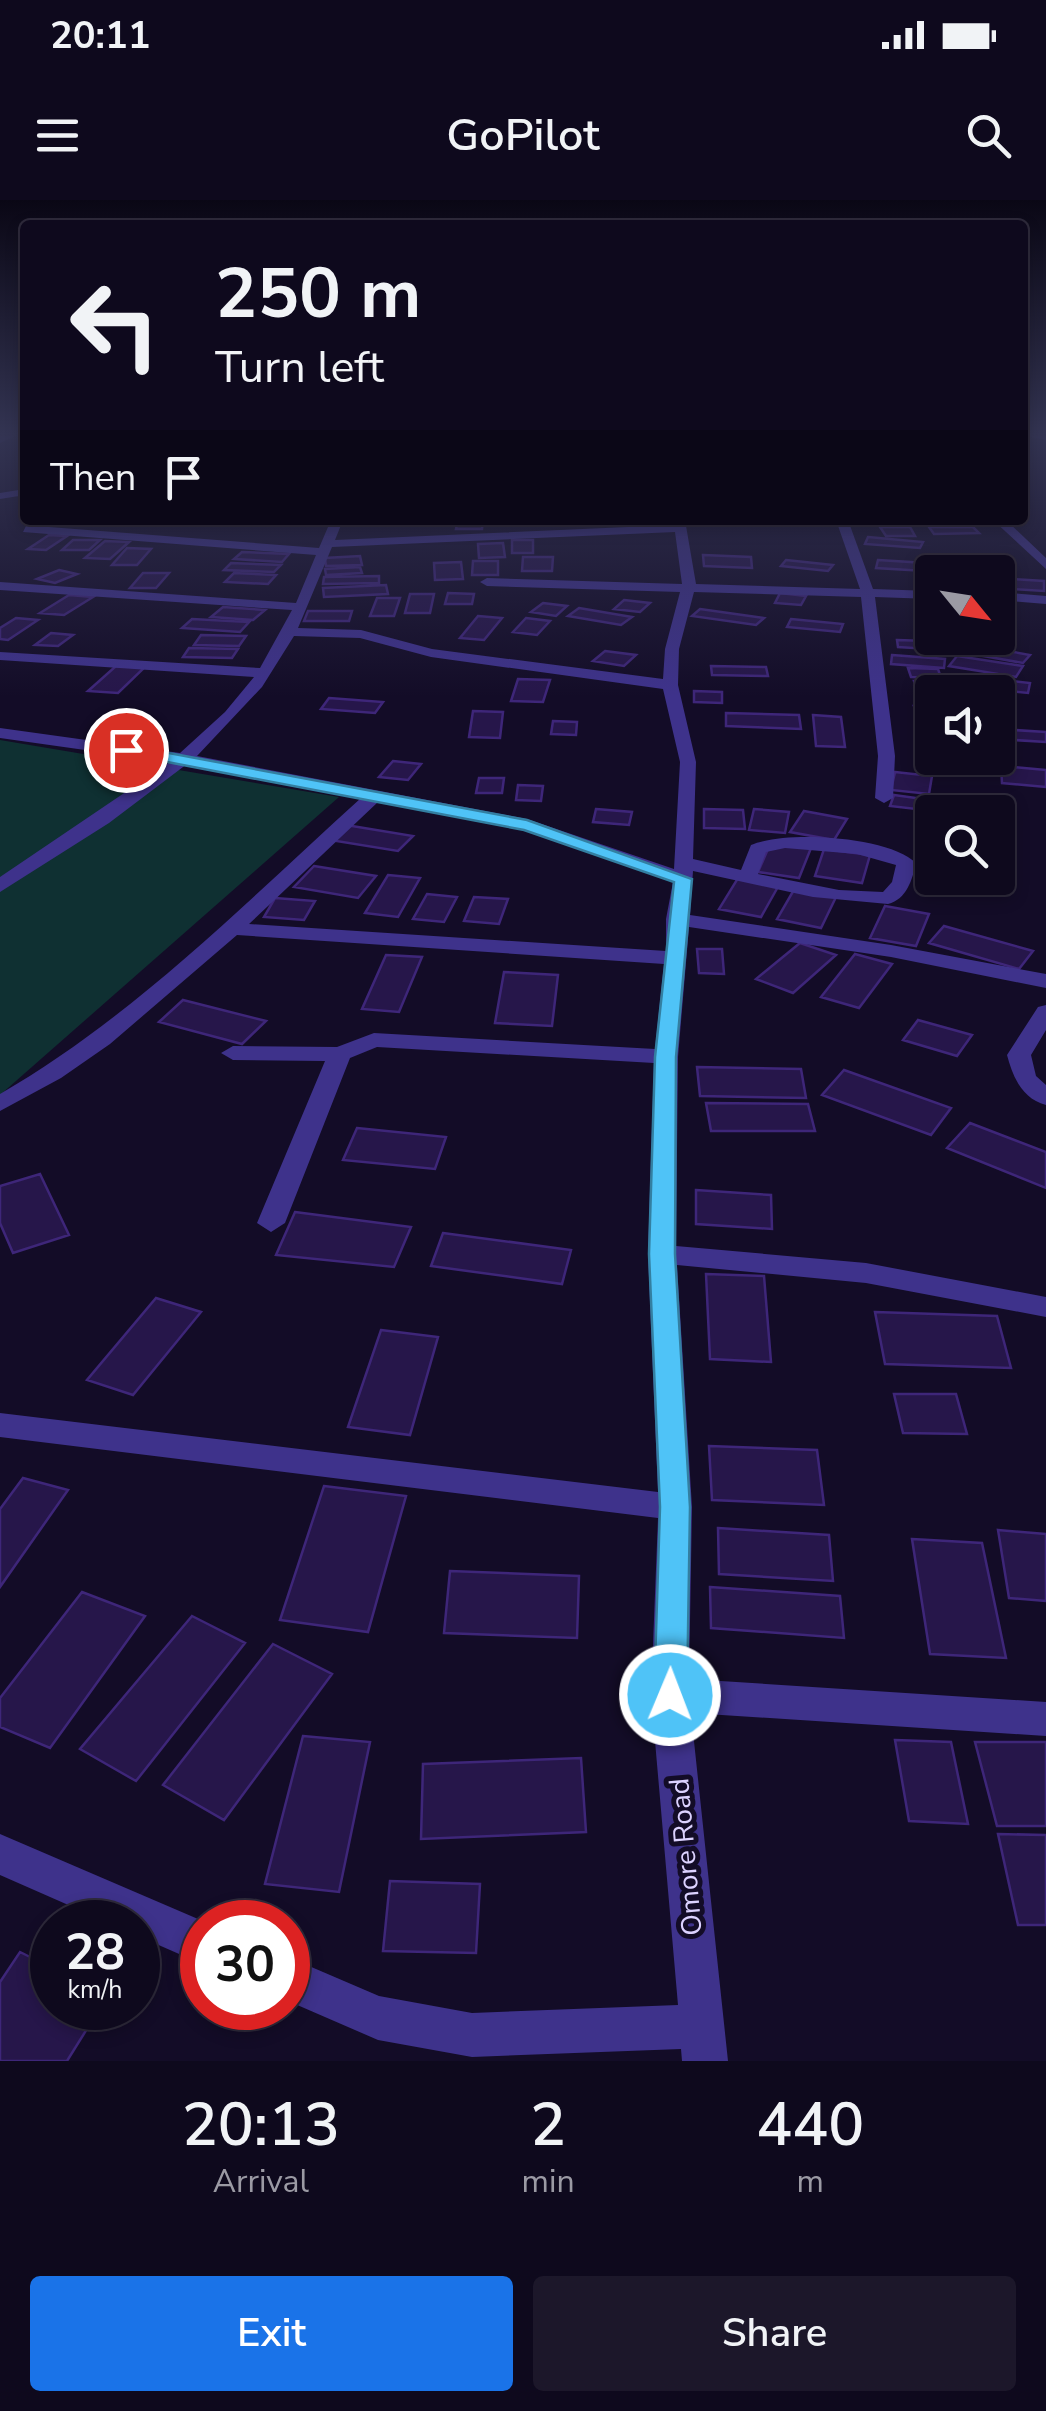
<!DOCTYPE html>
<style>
body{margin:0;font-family:"Nunito Sans",sans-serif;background:#1c172a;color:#f1f3f6;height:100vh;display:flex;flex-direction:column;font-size:38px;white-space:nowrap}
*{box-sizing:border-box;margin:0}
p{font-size:32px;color:#9b9aa4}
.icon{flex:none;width:55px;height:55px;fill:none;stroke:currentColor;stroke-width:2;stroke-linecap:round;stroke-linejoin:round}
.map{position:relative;height:1861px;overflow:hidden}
.details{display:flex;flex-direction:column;background:#0e091d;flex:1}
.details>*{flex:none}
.guide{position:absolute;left:20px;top:20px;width:1008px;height:305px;border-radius:10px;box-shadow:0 5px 15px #0003,0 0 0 2px #2e2a3b;background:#0e091d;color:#f1f3f6;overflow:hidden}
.needle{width:65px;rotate:120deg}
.controls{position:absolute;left:915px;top:355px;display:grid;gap:20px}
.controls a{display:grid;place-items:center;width:100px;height:100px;border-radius:10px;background:#0e091d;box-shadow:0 5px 15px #0003,0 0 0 2px #2e2a3b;font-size:50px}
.speed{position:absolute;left:30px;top:1700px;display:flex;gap:20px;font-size:50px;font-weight:700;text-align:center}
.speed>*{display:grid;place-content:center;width:130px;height:130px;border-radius:50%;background:#0e091d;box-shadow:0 5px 15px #0003,0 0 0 2px #2e2a3b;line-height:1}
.speed small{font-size:25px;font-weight:400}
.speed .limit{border:15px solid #d22;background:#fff;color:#111}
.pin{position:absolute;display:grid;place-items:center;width:85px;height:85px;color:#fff;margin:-42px;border:5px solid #fff;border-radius:50%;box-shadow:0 2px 10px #0007}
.me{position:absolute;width:110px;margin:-55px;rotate:1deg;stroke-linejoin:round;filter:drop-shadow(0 0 8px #0008)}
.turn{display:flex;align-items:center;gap:35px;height:210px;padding:0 30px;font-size:45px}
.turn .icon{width:130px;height:130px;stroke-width:2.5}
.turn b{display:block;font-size:70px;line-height:85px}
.then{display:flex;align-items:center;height:95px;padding:0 30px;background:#0003;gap:20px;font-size:38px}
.eta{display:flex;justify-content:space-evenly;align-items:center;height:170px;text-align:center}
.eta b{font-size:60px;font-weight:600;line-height:70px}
.cta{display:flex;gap:20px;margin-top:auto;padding:20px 30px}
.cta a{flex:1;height:115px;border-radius:10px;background:#1a73e8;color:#fff;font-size:40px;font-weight:600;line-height:115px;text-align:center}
.cta a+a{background:#1c172a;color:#f1f3f6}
.status{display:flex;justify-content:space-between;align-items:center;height:70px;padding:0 50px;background:#0e091d;direction:ltr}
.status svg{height:28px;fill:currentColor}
header{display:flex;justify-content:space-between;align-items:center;height:130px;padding:0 30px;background:#0e091d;font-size:45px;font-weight:600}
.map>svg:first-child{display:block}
.green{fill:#0f3032}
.building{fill:#26164a;stroke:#3e2679;stroke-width:2.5}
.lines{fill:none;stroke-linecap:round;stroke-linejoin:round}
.minor{fill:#3e328b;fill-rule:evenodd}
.route{fill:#4fc3f7;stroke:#337fa1;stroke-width:2.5}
.labels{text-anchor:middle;stroke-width:10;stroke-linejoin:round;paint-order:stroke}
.street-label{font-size:28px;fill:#dcd2ff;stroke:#130c27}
</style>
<div class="status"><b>20:11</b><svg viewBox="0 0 49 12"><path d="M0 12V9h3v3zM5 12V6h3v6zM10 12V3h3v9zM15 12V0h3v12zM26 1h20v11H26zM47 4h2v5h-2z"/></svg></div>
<header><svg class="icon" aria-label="menu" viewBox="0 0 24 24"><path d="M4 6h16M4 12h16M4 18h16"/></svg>GoPilot<svg class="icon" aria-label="search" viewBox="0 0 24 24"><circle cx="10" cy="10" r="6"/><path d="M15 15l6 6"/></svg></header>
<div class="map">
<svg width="1046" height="1861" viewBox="0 0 1046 1861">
<rect width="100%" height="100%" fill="#130c27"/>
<path class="green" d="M0,540L339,597L0,895Z"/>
<path class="building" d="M458,320H483L482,329H456Z
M880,327H910L915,336H886Z
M929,327H973L979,333L934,334Z
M49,335L67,336L46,350L28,349Z
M868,337L923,342L920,348L865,344Z
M73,340H100L89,350H62Z
M512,340H533V353H512Z
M105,341L129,342L110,359L85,358Z
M503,343L505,357L479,358L478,344Z
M127,348L151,349L137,365H112Z
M242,352L289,354L282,362L234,359Z
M703,355L751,357L752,368L704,366Z
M360,356L362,365L326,366L325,358Z
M523,357H553L552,371H522Z
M786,360L833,365L828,371L781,366Z
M878,360L926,363L925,371L876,368Z
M473,361H498V375H472Z
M461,362L463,379L435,380L434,363Z
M231,363L281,365L274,372L224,370Z
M360,367L362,373L326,375L325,369Z
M59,370L77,374L55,383L37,379Z
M143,373H169L156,388H130Z
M234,373L276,375L268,384L225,382Z
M379,376V383L323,384L324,377Z
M1013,379L1044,381V391L1013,389Z
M386,385L388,394L324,397L323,388Z
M448,393L474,394L472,404H445Z
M780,393L806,396L801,405L775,403Z
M410,394H434L430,413H405Z
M69,395L93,397L64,415L40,413Z
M377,398H400L394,416H370Z
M624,400L650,403L640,412L614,409Z
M543,403L567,406L556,416L531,412Z
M223,407L265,410L253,420L211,417Z
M579,408L632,417L621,425L568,416Z
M700,409L764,418L756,425L692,416Z
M308,411H352L349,421H304Z
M478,416L502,418L484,440L460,438Z
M16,418L38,420L8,440L0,439V428Z
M526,418L550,421L537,435L513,432Z
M192,419L249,422L240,432L182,428Z
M791,419L843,424L840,432L787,427Z
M51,433L73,435L58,446L35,445Z
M201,435L246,436L239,446L194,445Z
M897,440L927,441L929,449L898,447Z
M963,443L1030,455L1023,463L955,451Z
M189,448L238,449L232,458L183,457Z
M605,451L636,455L624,466L593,461Z
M892,455L945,459L944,468L891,464Z
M957,456L1023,466L1016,477L949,466Z
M116,466L145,467L118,493L88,491Z
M711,466L766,467L768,476L712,475Z
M908,468L938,469L941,478L911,477Z
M971,477L1030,483L1028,493L969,487Z
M518,479L550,480L543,502L511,501Z
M914,481L953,482L956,492L917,491Z
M694,491L722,492V503L694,502Z
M329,498L383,502L375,513L321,509Z
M914,506L932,507V532H924Z
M473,511L503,512L500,538L469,537Z
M726,513L799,515L801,529L726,526Z
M813,515L841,517L845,547L816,546Z
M553,521L577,522L576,535L551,534Z
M998,529L1046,532V542L998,539Z
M393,561L421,564L408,580L379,577Z
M1001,566L1046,570V587L1002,583Z
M895,572L932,576L929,594L891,590Z
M479,578H504L502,593H476Z
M518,585L543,586L541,601L516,600Z
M894,595L945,602L942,612L890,606Z
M596,609L632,612L629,625L593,622Z
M704,609L743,610L745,629L704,628Z
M754,609L789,612L785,633L749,630Z
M804,611L847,619L834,640L790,632Z
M346,625L413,636L398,651L330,640Z
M771,642L811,648L799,678L758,672Z
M824,649L870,655L862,683L815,676Z
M314,666L376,676L358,698L294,687Z
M388,675L420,678L398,717L365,713Z
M738,678L779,685L761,717L719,709Z
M795,688L837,695L821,728L777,719Z
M427,694L457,697L444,722L413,719Z
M474,697L508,699L499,724L464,721Z
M275,698L315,701L304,720L264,717Z
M885,706L929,714L916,746L870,738Z
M944,726L1033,751L1019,769L929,743Z
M800,743L836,755L793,793L756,779Z
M697,749H722L724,774L699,773Z
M855,754L892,764L859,808L821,797Z
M386,755L422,757L399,812L362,809Z
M504,772L558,775L552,826L495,823Z
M183,800L266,821L242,844L159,822Z
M918,820L972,835L957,856L903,840Z
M697,867L801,869L806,898L700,896Z
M844,870L951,908L931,935L822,895Z
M706,903L808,904L815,931H711Z
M970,923L1046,952V988L947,948Z
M357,928L446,937L435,969L343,960Z
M40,974L69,1035L13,1053L0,1023V986Z
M696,990L771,995L772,1029L696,1024Z
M295,1012L411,1027L394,1067L276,1055Z
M443,1033L571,1050L562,1084L431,1066Z
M706,1074L764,1076L771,1162L710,1159Z
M156,1098L201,1112L133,1195L87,1180Z
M875,1112L997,1116L1011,1168L885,1164Z
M381,1130L438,1137L410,1235L348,1227Z
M894,1194H956L967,1234L903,1233Z
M709,1246L817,1250L824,1305L712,1300Z
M23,1278L68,1290L0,1387V1309Z
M324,1286L406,1296L368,1432L280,1420Z
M718,1328L829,1335L833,1381L719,1374Z
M998,1330L1046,1334V1401L1009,1398Z
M912,1339L982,1343L1006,1458L930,1454Z
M450,1371L579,1376L577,1438L444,1433Z
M710,1387L840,1396L844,1438L711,1428Z
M82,1392L145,1416L50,1548L0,1527V1498Z
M192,1416L245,1443L136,1581L80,1549Z
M273,1444L332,1474L224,1620L163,1585Z
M303,1536L370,1542L339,1692L265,1684Z
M895,1540L951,1542L968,1624L909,1621Z
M975,1542H1046V1626H997Z
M581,1558L586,1632L421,1639L423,1564Z
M998,1634L1046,1635V1725H1018Z
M390,1681L480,1684L476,1753L383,1751Z
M20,1752L52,1768V1808H100L67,1861H0V1782Z"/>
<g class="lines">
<path class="minor" d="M0,236H15L0,243Z
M1027,236H1046V240Z
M25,289V295L0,299V293Z
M29,320H42L36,326L319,348L331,320H343L335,340L674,325L673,320H685L696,384L860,389L836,320H848L873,389L932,391V399L875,397L895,556L893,598L884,603L875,598L878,556L861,397L694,392L679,449L678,485L696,562L693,659L741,670L751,645C785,630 889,636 916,663C912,680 907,699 888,704L813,697L693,671L690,715L891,745L1046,774V788L891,757L689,727L678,857L676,1046L866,1063L1046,1097V1117L866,1083L677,1065L692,1307L689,1479L1046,1502V1536L691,1513L728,1861H682L681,1849L472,1857L378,1840L288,1801V1757L379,1796L472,1813L678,1805L651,1495L658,1318L0,1237V1213L658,1292L648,1054L654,863L377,847L350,858L285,1023L271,1032L257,1023L325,861L233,860L221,853L233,846L337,847L374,833L655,849L664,764L237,735L110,844L61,878L0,911V894C136,815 245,703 361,598L187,564L109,623L0,692V677L170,562L0,538V528L180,553L225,512L254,477L0,460V452L260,468L292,410L0,390V382L296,403L316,355L23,332ZM675,332L682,384L487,378L480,382L487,386L680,392L665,449L663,479L432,449L361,430L298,428L332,347ZM294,436L360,438L431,457L663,489L680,562L674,669L527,619L197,556L262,487ZM378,602L523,630L673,682L666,719V751L249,724ZM785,648L857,654L896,665L892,682L883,692L839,690L758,674L766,652Z
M993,320H1006L1046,358V369Z
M998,392L1046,396V404L998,400Z
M1046,805V830L1031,855L1036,876L1046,885V905C1022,899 1013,877 1007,855L1038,807Z
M0,1634L205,1722L202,1764L138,1736V1722H107L0,1675Z"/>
</g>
<linearGradient id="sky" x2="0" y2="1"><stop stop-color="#0a0715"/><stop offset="0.47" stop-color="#333452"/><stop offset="1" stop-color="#333452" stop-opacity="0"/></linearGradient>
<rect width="1046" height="497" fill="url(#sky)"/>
<path class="route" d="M126,545L527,620L692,679L676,857L675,1054L690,1307L687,1495L683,1506L670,1510L658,1506L654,1495L660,1307L649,1054L655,857L674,682L524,630L120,553V547Z"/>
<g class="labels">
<g class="street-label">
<text transform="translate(685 1657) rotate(-95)" y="10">Omore Road</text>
</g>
</g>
</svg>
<div class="controls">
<a><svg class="needle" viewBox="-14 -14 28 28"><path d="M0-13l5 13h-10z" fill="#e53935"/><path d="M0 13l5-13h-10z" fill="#9b9aa4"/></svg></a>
<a><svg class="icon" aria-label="sound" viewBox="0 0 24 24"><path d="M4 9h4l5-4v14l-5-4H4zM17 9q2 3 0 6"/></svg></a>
<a><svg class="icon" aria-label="search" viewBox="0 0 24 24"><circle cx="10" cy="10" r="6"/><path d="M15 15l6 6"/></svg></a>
</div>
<div class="speed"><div>28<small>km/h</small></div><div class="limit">30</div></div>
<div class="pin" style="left:126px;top:550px;background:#d93025"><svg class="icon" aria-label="arrive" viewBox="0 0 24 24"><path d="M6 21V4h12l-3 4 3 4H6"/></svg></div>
<svg class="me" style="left:670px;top:1495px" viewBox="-20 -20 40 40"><circle r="17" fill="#4fc3f7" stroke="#fff" stroke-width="3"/><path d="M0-11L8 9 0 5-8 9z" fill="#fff"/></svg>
<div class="guide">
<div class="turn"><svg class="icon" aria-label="left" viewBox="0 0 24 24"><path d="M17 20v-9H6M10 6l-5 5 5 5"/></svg><div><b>250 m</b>Turn left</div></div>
<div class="then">Then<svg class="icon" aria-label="arrive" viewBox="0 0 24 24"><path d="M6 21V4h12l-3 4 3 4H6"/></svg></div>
</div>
</div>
<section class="details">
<div class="eta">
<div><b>20:13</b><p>Arrival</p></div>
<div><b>2</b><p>min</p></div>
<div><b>440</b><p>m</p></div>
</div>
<div class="cta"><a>Exit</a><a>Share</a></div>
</section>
